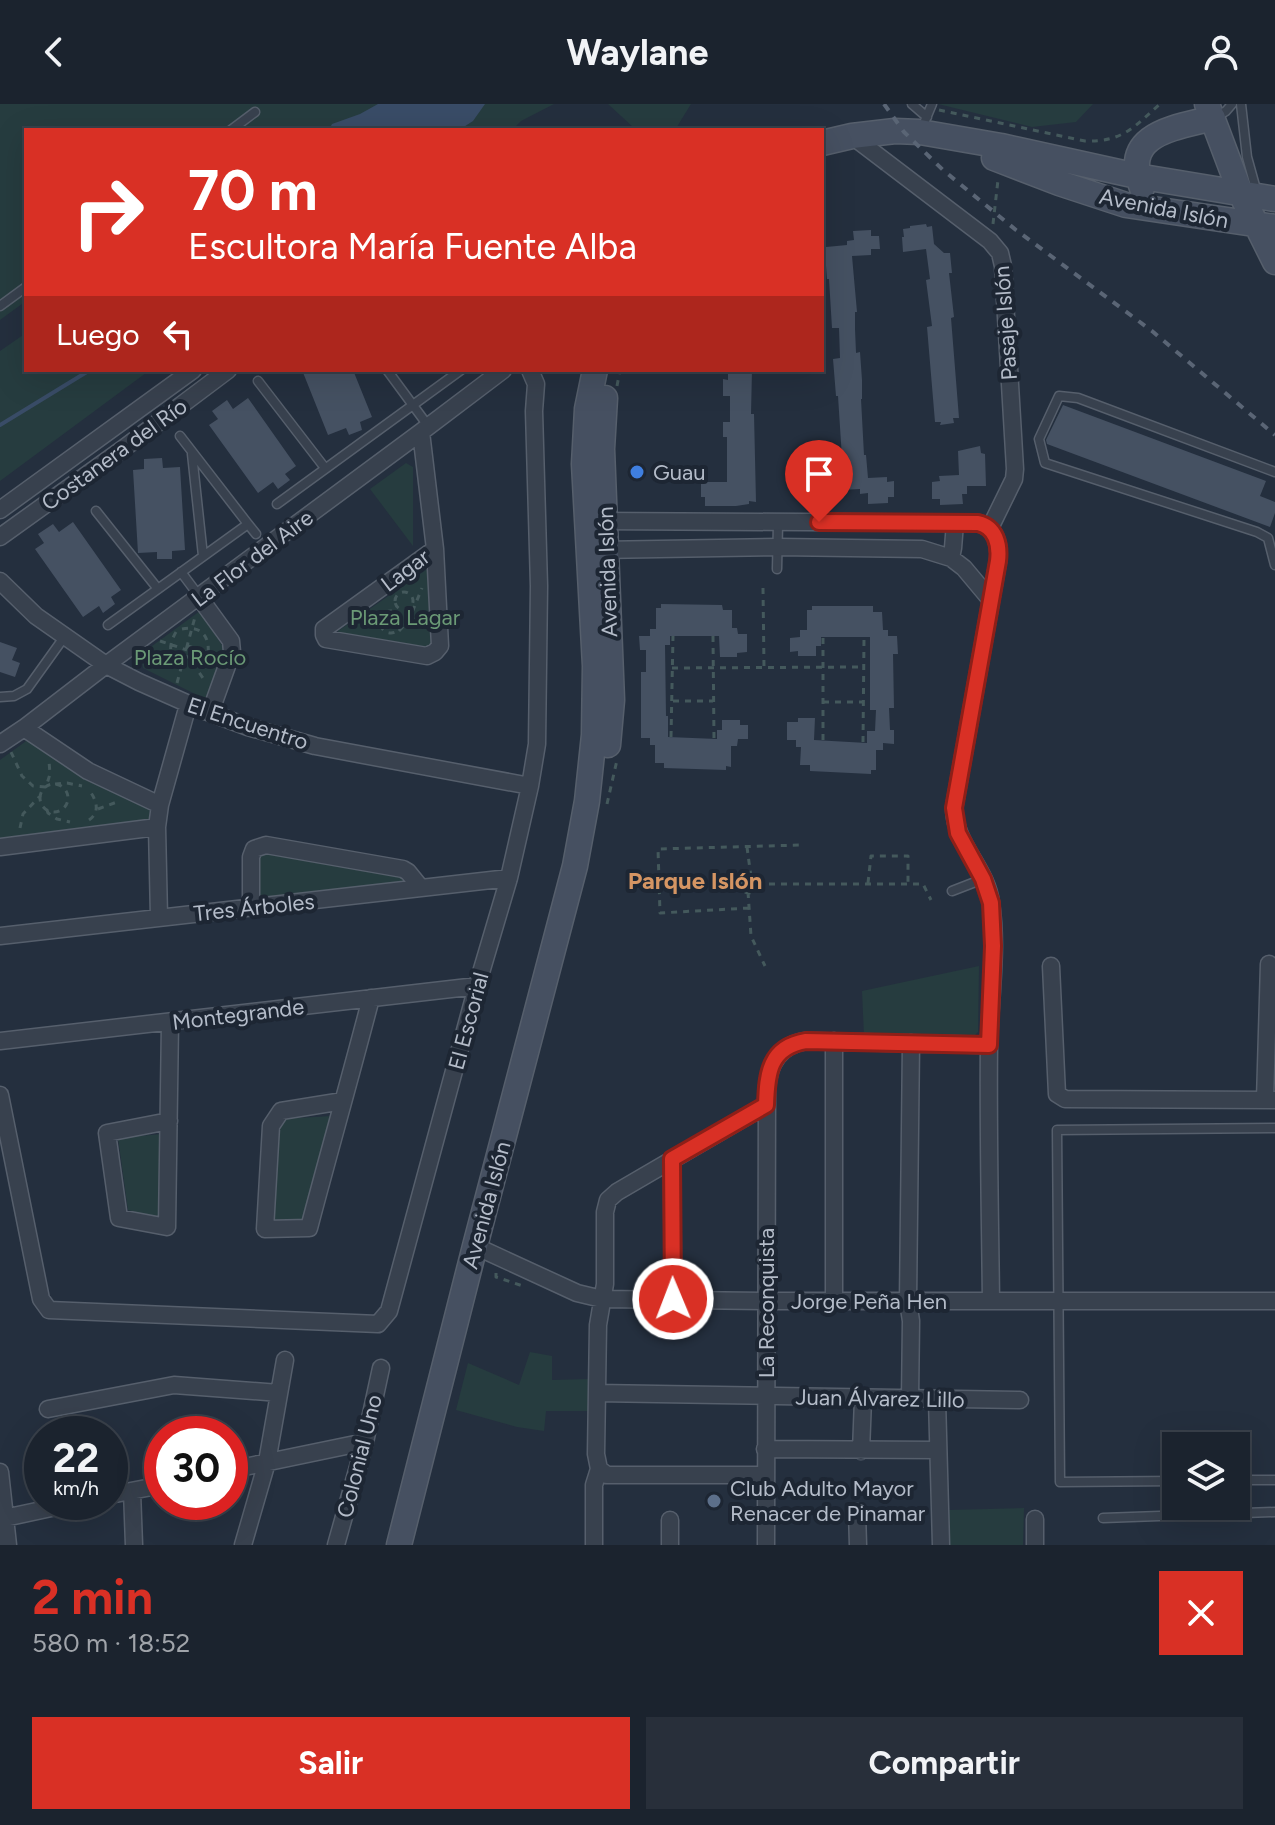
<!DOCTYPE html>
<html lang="es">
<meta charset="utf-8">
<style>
body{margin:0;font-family:Figtree,sans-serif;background:#282f3a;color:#f1f3f6;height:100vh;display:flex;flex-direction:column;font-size:30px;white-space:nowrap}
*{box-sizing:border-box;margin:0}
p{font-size:26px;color:#a0a4aa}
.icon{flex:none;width:44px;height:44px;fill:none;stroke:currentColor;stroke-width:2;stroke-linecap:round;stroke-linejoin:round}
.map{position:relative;height:1441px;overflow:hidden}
.side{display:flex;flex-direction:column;background:#1b232e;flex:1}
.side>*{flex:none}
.banner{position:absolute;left:24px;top:24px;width:800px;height:244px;border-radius:0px;box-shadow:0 8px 32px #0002,0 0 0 2px #39404a;background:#d93025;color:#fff;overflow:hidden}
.fabs{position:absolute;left:1162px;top:1328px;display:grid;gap:16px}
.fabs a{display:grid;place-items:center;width:88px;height:88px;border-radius:0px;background:#1b232e;box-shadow:0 8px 32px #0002,0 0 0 2px #39404a;font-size:40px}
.speed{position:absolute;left:24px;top:1312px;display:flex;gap:16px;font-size:40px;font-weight:700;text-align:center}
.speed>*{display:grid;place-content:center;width:104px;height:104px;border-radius:50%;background:#1b232e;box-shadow:0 8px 32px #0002,0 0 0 2px #39404a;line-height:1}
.speed small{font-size:20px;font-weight:400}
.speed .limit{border:12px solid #d22;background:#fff;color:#111}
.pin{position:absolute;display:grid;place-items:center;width:68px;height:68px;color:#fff;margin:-82px -34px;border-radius:50% 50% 50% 0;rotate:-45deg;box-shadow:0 0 8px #0007}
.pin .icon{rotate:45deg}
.me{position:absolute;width:88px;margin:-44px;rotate:359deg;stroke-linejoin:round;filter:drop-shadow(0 0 6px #0008)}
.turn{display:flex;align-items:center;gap:28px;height:168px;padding:0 32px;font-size:36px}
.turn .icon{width:104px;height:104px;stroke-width:2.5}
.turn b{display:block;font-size:56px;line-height:68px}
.then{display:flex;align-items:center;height:76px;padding:0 32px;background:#0003;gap:16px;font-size:30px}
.round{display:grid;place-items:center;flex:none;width:84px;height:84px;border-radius:0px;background:#282f3a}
.head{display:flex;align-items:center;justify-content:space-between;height:136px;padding:0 32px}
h1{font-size:48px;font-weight:700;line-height:60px;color:#d93025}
.button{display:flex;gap:16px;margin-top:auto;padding:16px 32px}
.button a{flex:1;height:92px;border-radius:0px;background:#d93025;color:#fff;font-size:32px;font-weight:700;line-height:92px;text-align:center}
.button a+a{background:#282f3a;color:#f1f3f6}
header{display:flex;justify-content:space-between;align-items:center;height:104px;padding:0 32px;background:#1b232e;font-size:36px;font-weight:700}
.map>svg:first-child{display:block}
.green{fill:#263c3f}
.water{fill:#394c67}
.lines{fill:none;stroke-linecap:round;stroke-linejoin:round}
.stream{stroke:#394c67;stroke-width:4}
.building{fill:#455162}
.lane-casing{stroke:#565f6c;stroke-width:11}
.street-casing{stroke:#565f6c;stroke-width:19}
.secondary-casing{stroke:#565f6c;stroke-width:27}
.path{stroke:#44595c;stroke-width:3;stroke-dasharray:6 6;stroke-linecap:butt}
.lane{stroke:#38414e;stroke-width:8}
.street{stroke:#38414e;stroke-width:16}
.secondary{stroke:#465061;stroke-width:24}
.rail{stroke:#5a6575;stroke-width:4;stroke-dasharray:8 8;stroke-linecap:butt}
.route-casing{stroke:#8d1f18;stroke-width:20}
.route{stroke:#d93025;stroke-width:14}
.shop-dot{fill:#3f7fe0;stroke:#1d2633;stroke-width:3}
.service-dot{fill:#5c6f8a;stroke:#1d2633;stroke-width:3}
.labels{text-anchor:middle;stroke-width:8;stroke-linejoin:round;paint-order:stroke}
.street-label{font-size:22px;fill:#b4bcc9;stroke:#1d2633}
.poi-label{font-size:22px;fill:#b4bcc9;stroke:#1d2633;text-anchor:start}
.park-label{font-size:22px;fill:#6b9a76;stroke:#1d2633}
.neighbourhood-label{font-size:24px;font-weight:bold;fill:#d59563;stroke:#1d2633}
</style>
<header><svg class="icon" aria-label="back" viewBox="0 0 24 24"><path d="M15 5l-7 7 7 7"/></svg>Waylane<svg class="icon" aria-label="person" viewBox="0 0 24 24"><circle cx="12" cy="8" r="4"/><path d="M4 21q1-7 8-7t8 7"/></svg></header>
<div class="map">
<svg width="1275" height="1441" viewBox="0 0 1275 1441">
<rect width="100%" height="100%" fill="#242f3e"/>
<path class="green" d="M0,0H554L521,17L512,26H26V197L0,216Z
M608,0H691L675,26H639L633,23Z
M938,0H1093L1076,18L1032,23Z
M26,229V266H150L0,377V247Z
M406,359L413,363V442L370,385Z
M430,463L433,541L427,544L339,530L338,527Z
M200,507L225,546L224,552L205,595L143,564L141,550Z
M29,635L151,705L149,717L0,738V656Z
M264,747L399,772L405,779L261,795L257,792L258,755L260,749Z
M979,862L978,928L972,934L864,932L862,887Z
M332,1012L303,1119L271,1118L280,1015Z
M162,1030L160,1114L128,1106L118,1034Z
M530,1248L552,1252V1276L590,1275V1307H546L544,1327L517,1323L456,1306L468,1259L519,1281Z
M1024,1404L1023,1441H950L948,1406Z"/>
<path class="water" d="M378,0H485L473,17L459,26H329L332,20L360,10Z"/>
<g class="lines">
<path class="stream" d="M0,321L90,266"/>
</g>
<path class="building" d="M926,120L927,123L932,122L934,140L944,149H950L952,169H949L954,213L951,214L959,314H953L954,319L940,321L941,318H935L927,223L932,222L926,176L930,175L926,145L903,148L902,133H904L903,125L910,124V122Z
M871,126V132H879L880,145H871V151L852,152L857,208H855V225L856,249L860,248L862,276V295H861L864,351H866L868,374L887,373V378L894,377V393H888V399L868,400V389L860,390V385L841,386V381H838L836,354H842L838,292H836L833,255L840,254L839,224H832L829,175H827L825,148L826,143L847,141V137L854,136L853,127Z
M302,266H353L372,313L360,318L362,326L349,331L346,324L328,331Z
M728,266H752L751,310H754L756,398L749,397V400L736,402H705V393H701V378H727V333H723V318H730V292H723V275L728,276Z
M248,294L296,362L285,370L290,376L278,385L273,378L258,389L209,321L218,315L212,307L227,296L233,305Z
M1063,301L1266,377L1260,392L1275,398V409L1270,423L1047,340L1046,336Z
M980,342L981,349L985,350L986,382H967V390H962L963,400L940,401V395H932V378L940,377L939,372L959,371L958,347Z
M162,354L163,364L180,363L185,446L172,447V455H157V448L138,449L133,366L144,365V355Z
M73,418L121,486L111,493L115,500L103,509L99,502L83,513L35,445L44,439L38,430L53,420L59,428Z
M661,500L722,501L723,506H732V524H737L738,530H747V548L737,549V553H720L719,532H670V541H665L666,612H668V633L717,635V626H722V616H740V621H748V635H738L737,642H731V663L726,662V666L664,664V659H655V641H650V634H641V568H646V546H640L639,532H650V525H656V504H661Z
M812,502H873V508H882L883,526H888V532H897L898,550H893L894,604H889L890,626H894V640L883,639V646H876V666H871V670L810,667V661H800L801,643H796V636H787V618H798V614H815L814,636L867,639V627H875L876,606H870V533H821V542H816V552H798V547L790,548V534L800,533V526H807V506H812Z
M0,538L17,544L12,556L20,559L15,573L0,568Z"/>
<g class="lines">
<defs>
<path id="lane" d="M912,0L927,13
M1241,0L1247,53L1257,89
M1214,14L1226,7L1232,0
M922,24L932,0
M231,26L255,8
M0,202L26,183
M387,266L429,323
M258,277L325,364
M192,350L203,452
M1275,368L1078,294L1059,292L1039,335L1045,359L1257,428L1268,434L1275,461
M277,400L461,266
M96,407L158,485
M248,420L256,430
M777,465L778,420
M181,468L199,492
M108,521L248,420L180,332
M0,593L14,592L27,585L65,532
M952,787L983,775
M1236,1376H1275
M1176,1377L1060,1378L1057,1026L1275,1024
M1103,1414L1275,1408"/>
<path id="street" d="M852,32L990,137L1000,149L1003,162L1015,365L1014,375L990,424
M421,328L435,445L440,542L435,548L427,552L326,535L324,531V525L435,445
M0,406L193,266
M596,417L978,419C996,423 1000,441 998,457L954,704C955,742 987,764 991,799C998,845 990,894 989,940C988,1025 990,1111 991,1197
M0,433L124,344L228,266
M599,446L778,443L922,445L951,454L964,464L990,495
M951,454L953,444L955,419
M0,477L36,512L106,561L139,578L200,605L248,623L315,642L530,682
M199,493L231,537L232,548L210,609
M24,624L88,667L160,701
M0,640L24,624L106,561L421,328L503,266
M0,743L157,723
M251,803V753L254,745L266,741L403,765L408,768L421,784
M159,813L157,723L160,701L188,601
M0,832L509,774
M1051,862L1057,990L1065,995L1275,996
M0,937L477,882
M0,991L41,1195L49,1206L378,1220L389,1207L477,882L509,774L530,682L537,640L539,482L534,307L536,280L530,266
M1265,996L1269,860
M343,997L281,1007L271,1022L265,1125L309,1124C329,1048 351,971 371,894
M169,1017L107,1029L119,1114L167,1123L170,919
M672,1055L673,1195
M475,1142L577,1189L602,1195L765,1197H1275
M834,1197V937
M597,1289L1020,1296
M910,1295L911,1217L908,1197L911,939
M937,1295L941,1441
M48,1305L174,1281L279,1289
M765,1345L938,1346
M861,1347L863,1295
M599,1365L596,1350L598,1221L605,1180V1108L608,1096L617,1088L766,1001
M599,1365L607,1371H765
M230,1366L365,1338
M0,1368L8,1441
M132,1387L134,1441
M110,1391L162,1381
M857,1408L858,1441
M0,1415L79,1398
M243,1441L267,1358L285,1256
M336,1441L365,1338L381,1264
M594,1441V1381L599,1365
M670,1441V1416
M766,1441L767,984C769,959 780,941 806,937L989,941
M1035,1441V1415"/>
<path id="secondary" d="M1207,0L1241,90L1275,158
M822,39L852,32L895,27L920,28L1001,42L1137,72L1275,95
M994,54L1059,79L1126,101L1275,123
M1142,84C1120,29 1175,24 1213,14
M605,294L602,345L612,596L608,641
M399,1441L475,1142L575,762L587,697L594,631L595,562L584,360L587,305L595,266"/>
</defs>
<use href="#lane" class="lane-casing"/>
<use href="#street" class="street-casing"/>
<use href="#secondary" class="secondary-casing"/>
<path class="path" d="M939,6L1085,37C1123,38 1134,23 1160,0
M993,120L998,76
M617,282L620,266
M763,484L764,563
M395 497a9 9 0 1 1 18 0a9 9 0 1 1-18 0Z
M380 518a11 11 0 1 1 22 0a11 11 0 1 1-22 0Z
M182,525C200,521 210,532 208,549
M399,527L409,516L422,484
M176,528C168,541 168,555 183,560
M713,532L714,635
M160,537L187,546
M188,542L214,551
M185,552L193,555L196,564L205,577
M672,564L863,563
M177,579L195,513
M673,597H713
M823,598H863
M671,633L673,532
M823,636V533
M863,638L864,534
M11,648L22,672L33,682L46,683L50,670L49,657
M55,680L67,679L82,682
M40 694a14 14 0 1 1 28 0a14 14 0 1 1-28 0Z
M607,700L617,656
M98,705L117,698
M47,706L48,709L57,715L70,718
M89,716C101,708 96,695 89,686
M20,724L23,710L41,691
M747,743L751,773
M741 781a8 8 0 1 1 16 0a8 8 0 1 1-16 0Z
M868,779L871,752H908V780
M757,780H923L931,796
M748,788L751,832L765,862
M749,804L660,809L658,745L801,741
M496,1169V1173L526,1183"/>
<use href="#lane" class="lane"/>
<use href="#street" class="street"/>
<use href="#secondary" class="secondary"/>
<path class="rail" d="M884,0L904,28L943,66L1016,126L1152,227L1275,331"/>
</g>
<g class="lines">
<defs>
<path id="route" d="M673,1195L672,1055L766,1001C767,970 769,943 806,937L989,941L993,842L991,799L983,775L958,729L954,704L998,457C1000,441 996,423 978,419L819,418"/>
</defs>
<use href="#route" class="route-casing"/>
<use href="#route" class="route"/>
</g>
<circle class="shop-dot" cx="637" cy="368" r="8"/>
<circle class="service-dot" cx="714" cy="1397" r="8"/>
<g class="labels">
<g class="street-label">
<text transform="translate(1164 104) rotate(11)" y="8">Avenida Islón</text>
<text transform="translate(1005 219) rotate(-94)" y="8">Pasaje Islón</text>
<text transform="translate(114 350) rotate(-36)" y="8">Costanera del Río</text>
<text transform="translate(252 454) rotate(-37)" y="8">La Flor del Aire</text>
<text transform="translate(405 466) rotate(-37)" y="8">Lagar</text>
<text transform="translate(607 468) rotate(-92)" y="8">Avenida Islón</text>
<text transform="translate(248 619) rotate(18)" y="8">El Encuentro</text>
<text transform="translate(254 803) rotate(-6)" y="8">Tres Árboles</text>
<text transform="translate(238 910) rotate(-7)" y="8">Montegrande</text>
<text transform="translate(468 917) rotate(-75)" y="8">El Escorial</text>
<text transform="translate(486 1101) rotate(-75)" y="8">Avenida Islón</text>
<text x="869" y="1205">Jorge Peña Hen</text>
<text transform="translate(766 1199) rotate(-90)" y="8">La Reconquista</text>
<text transform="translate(880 1294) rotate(1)" y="8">Juan Álvarez Lillo</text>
<text transform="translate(359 1352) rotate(-76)" y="8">Colonial Uno</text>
</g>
<g class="poi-label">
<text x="653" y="376">Guau</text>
<text x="730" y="1392">Club Adulto Mayor<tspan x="730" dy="25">Renacer de Pinamar</tspan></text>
</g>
<g class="park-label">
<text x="405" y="521">Plaza Lagar</text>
<text x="190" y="561">Plaza Rocío</text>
</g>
<g class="neighbourhood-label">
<text x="695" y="785">Parque Islón</text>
</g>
</g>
</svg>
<div class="fabs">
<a><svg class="icon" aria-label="layers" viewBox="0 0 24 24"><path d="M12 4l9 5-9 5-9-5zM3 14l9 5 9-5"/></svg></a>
</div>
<div class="speed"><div>22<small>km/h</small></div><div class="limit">30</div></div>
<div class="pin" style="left:819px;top:418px;background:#d93025"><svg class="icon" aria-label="arrive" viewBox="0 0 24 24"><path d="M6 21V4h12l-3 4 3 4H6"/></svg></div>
<svg class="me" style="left:673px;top:1195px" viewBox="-20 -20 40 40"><circle r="17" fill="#d93025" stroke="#fff" stroke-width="3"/><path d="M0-11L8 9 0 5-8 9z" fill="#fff"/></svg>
<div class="banner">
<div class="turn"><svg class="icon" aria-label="right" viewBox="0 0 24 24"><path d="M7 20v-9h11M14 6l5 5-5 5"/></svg><div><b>70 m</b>Escultora María Fuente Alba</div></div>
<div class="then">Luego<svg class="icon" aria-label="left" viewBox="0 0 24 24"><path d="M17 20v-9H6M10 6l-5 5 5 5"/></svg></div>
</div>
</div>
<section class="side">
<div class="head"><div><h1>2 min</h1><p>580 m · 18:52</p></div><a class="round" style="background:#d93025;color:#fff"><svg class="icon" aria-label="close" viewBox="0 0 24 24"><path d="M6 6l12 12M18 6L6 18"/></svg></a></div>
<div class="button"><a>Salir</a><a>Compartir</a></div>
</section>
